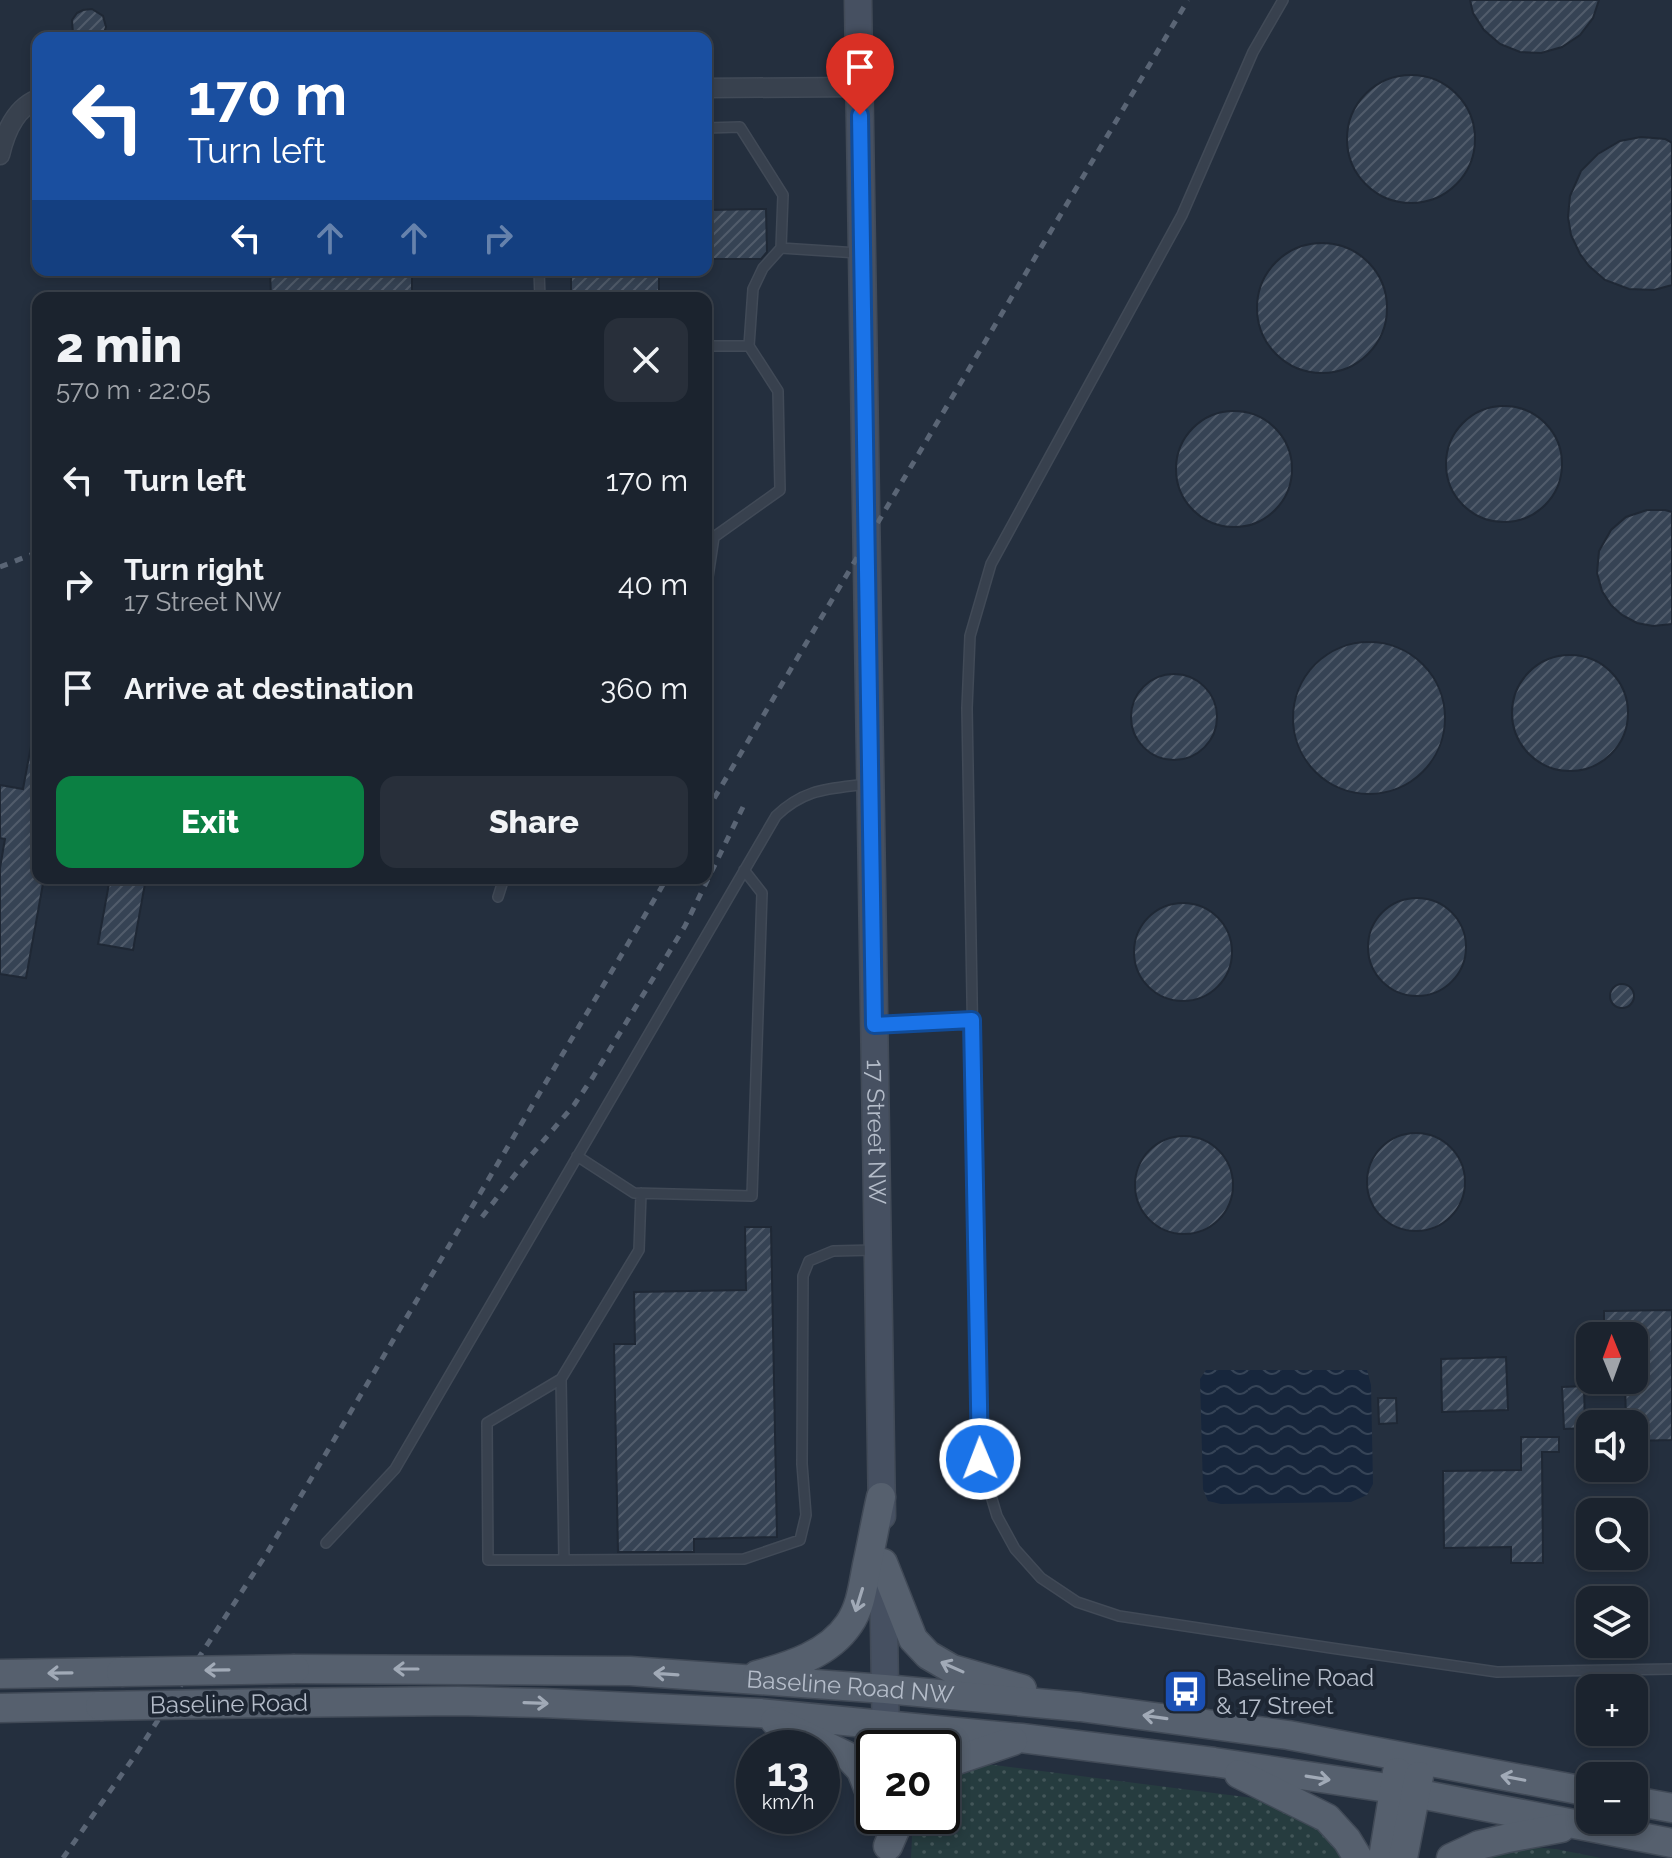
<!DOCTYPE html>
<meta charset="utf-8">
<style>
body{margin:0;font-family:Raleway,sans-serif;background:#282f3a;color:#f1f3f6;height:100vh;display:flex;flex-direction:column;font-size:30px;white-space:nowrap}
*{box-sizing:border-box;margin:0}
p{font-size:26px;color:#a0a4aa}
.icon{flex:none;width:44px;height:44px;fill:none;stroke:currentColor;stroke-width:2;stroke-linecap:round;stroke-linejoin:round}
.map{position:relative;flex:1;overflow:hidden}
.side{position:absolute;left:32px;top:292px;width:680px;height:592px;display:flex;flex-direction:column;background:#1b232e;border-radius:16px;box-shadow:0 4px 12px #0003,0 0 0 2px #39404a}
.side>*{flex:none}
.guide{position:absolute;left:32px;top:32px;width:680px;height:244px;border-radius:16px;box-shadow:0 4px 12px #0003,0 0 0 2px #39404a;background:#1a4fa0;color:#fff;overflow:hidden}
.needle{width:52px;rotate:359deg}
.controls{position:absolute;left:1576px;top:1322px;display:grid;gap:16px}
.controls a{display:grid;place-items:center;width:72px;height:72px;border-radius:16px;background:#1b232e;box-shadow:0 4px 12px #0003,0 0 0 2px #39404a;font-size:40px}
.speed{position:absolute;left:736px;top:1730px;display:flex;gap:16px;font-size:40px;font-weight:700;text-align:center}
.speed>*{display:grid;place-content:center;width:104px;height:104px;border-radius:50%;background:#1b232e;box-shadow:0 4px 12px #0003,0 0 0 2px #39404a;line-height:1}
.speed small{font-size:20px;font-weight:400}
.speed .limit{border:4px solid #111;border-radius:12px;background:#fff;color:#111}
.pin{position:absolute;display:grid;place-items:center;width:68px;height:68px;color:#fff;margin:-82px -34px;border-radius:50% 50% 50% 0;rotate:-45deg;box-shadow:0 0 8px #0007}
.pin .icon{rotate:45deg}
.me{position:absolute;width:88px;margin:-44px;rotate:359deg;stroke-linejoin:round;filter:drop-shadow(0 0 6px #0008)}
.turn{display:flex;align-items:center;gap:28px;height:168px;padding:0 24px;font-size:36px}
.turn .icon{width:104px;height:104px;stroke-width:2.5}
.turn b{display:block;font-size:56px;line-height:68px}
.lanes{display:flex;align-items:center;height:76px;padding:0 24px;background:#0003;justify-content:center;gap:40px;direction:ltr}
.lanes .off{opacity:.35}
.round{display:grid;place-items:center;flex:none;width:84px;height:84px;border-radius:16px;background:#282f3a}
.overview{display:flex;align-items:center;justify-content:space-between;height:136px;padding:0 24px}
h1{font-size:48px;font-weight:800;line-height:60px}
.button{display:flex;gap:16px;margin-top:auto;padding:16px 24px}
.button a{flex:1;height:92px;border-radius:16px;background:#0b8043;color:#fff;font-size:32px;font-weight:800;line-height:92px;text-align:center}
.button a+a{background:#282f3a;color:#f1f3f6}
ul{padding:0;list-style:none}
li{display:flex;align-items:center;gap:24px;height:104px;padding:0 24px}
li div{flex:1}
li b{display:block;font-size:30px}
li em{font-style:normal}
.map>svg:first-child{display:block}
.grass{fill:url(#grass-dots)}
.water{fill:url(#water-waves)}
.building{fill:url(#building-hatch);stroke:#1f2835;stroke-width:2}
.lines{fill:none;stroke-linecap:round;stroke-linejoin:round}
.lane-casing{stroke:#414a57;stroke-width:12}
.street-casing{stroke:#414a57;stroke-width:21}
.secondary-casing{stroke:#414a57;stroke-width:29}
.primary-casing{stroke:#414a57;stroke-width:31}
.lane{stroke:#38414e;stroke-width:9}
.street{stroke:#38414e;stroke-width:18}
.secondary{stroke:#465061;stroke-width:26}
.primary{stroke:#56606e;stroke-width:28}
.rail{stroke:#5a6575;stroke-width:5;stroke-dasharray:8 8;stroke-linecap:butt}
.primary-bridge-casing{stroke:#414a57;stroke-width:31;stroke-linecap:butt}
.primary-bridge{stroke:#56606e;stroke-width:28}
.oneway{stroke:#a1aab7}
.route-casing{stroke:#114b97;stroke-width:20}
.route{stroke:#1a73e8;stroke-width:14}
.labels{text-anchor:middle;stroke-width:8;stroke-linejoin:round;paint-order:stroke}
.street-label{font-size:24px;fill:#b4bcc9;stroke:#1d2633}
.poi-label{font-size:24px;fill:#b4bcc9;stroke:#1d2633;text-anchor:start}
</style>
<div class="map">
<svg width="1672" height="1858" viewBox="0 0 1672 1858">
<defs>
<pattern id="grass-dots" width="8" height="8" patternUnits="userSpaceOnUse" patternTransform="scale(2)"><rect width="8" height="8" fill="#263c3f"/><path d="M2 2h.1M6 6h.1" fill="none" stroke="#435659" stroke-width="1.8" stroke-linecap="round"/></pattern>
<pattern id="water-waves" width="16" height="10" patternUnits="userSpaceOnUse" patternTransform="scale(2)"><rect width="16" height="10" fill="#17263c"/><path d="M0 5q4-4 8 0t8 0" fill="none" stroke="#364457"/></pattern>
<pattern id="building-hatch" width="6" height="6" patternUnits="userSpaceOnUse" patternTransform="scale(2)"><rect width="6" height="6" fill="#364354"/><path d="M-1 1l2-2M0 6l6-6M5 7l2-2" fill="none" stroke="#515c6b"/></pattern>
</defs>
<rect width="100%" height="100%" fill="#242f3e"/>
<path class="grass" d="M978,1765H994L1253,1798L1282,1803L1301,1810L1350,1858H911L913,1816H942V1775Z
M1528,1847L1556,1849L1601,1858H1466Z"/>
<path class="water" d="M1206,1370H1367L1371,1385L1373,1484L1367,1495L1351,1502L1221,1504L1208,1501L1203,1489L1200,1379Z"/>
<path class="building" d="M1470,0H1599L1593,18L1580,35L1562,47L1541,53L1520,52L1500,44L1484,30L1473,13Z
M92,9L103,16L106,27L104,33L101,38H77L73,34L72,20L77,13L83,10Z
M1347 139a64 64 0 1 1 128 0a64 64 0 1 1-128 0Z
M1641,137L1665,139L1672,143V285L1654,290L1629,289L1605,280L1589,266L1580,254L1571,235L1568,217L1570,196L1581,171L1598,154L1620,141Z
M766,209L767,252L761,259H706V210Z
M1257 308a65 65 0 1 1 130 0a65 65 0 1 1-130 0Z
M270,270H412V298H271Z
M571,270H659V298H571Z
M1446 464a58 58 0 1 1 116 0a58 58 0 1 1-116 0Z
M1176 469a58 58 0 1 1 116 0a58 58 0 1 1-116 0Z
M1647,510H1665L1672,512V624L1653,626L1637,623L1622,615L1611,605L1602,591L1597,573L1599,551L1611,530L1626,517Z
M1293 718a76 76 0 1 1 152 0a76 76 0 1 1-152 0Z
M1512 713a58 58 0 1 1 116 0a58 58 0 1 1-116 0Z
M1131 717a43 43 0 1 1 86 0a43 43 0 1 1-86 0Z
M31,746H38V878H44L26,978L0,974V868L5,839L0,838V785L23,789Z
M110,878H146L133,950L98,944Z
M1368 947a49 49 0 1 1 98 0a49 49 0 1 1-98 0Z
M1134 952a49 49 0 1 1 98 0a49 49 0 1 1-98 0Z
M1610 996a12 12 0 1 1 24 0a12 12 0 1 1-24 0Z
M1367 1182a49 49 0 1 1 98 0a49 49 0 1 1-98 0Z
M1135 1185a49 49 0 1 1 98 0a49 49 0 1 1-98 0Z
M745,1227H771L777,1537L694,1539V1552H618L614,1344H635L634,1292L746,1290Z
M1672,1310V1440L1634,1441V1424H1626L1625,1380H1634V1336H1624V1327L1604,1328V1311Z
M1506,1357L1508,1410L1442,1412L1441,1359Z
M1584,1386L1585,1428L1564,1429L1562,1387Z
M1378,1398H1396L1397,1423L1379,1424Z
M1521,1437H1559V1452H1542L1543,1563H1511V1547L1444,1548L1443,1471L1521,1470Z"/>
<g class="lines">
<defs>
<path id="lane" d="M1283,0L1253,52L1182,215L991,564L970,636L967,708L980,1459L997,1516L1015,1549L1041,1578L1077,1602L1119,1616L1331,1648L1497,1672L1672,1669
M706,128L740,127L783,195L781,248
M539,270L540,298
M706,346H749L753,289L763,268L781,248L858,253
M706,532L714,537L706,590
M714,537L780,490L778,391L749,346
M498,897L504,878
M875,1025L972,1020
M577,1156L634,1193L752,1196L762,893L744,870
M641,1193L639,1250L561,1379L564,1560L744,1559L800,1540L806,1515L802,1464L803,1276L809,1261L833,1251L875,1250
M561,1379L487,1423L488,1560H564
M326,1543L395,1469L776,816C805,788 829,789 867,784"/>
<path id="street" d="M706,88L860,87
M0,155C5,133 15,108 38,99"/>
<g id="secondary">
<path id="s1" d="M858,0L882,1516"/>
<path d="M883,1568L886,1748"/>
</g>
<g id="primary">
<path d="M883,1563L913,1639L928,1655L952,1669L1022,1689"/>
<path id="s2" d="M295,1669L630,1671L885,1689L1080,1707L1288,1735L1590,1792"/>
<path d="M0,1674L121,1672"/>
<path d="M757,1675C790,1666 829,1654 849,1624C861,1607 863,1585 867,1565C872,1542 876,1519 881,1497"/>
<path d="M271,1703L458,1701L543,1703L760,1713L1021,1738L1214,1762L1394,1789L1672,1843"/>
<path d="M0,1708L100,1706"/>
<path d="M775,1721L849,1757L861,1770L874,1803"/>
<path d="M942,1765L1013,1741"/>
<path d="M1239,1774L1327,1818L1347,1840L1358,1858"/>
<path d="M1634,1801L1672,1808"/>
<path d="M888,1846L901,1816"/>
<path d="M1383,1858L1397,1772"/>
<path d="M1403,1858L1419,1776"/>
<path d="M1451,1858L1479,1845L1508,1838L1561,1828"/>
</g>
</defs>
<use href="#lane" class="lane-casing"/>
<use href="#street" class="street-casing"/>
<use href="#secondary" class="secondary-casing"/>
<use href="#primary" class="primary-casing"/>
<use href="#lane" class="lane"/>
<use href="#street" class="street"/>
<use href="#secondary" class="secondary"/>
<use href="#primary" class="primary"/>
<path class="rail" d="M163,298L164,291
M0,567L38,552
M706,812L1188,0
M482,1217L521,1167L574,1105L593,1077L685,926L744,805
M63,1858L134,1757L267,1553L667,878"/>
<defs>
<path id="primary-bridge" d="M121,1672L295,1669
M100,1706L271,1703"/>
</defs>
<use href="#primary-bridge" class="primary-bridge-casing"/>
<use href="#primary-bridge" class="primary-bridge"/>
</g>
<defs><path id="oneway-shaft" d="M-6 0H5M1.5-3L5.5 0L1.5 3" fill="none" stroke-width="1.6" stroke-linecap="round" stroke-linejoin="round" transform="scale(2)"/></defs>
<g class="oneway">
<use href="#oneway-shaft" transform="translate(859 1600) rotate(107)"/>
<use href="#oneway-shaft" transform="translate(952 1667) rotate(-156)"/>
<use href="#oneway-shaft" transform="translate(406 1669) rotate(-180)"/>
<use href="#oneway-shaft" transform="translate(217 1670) rotate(179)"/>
<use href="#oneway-shaft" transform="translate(60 1673) rotate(179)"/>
<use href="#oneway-shaft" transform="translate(666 1674) rotate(-176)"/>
<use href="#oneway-shaft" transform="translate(536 1703) rotate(2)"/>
<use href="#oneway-shaft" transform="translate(1155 1717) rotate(-172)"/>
<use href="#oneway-shaft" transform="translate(1318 1778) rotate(9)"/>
<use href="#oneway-shaft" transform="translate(1513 1778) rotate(-169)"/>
</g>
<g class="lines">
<defs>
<path id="route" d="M860,115L874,1025L972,1020L980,1459"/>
</defs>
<use href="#route" class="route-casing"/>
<use href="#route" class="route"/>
</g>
<defs>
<symbol id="bus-square" viewBox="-11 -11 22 22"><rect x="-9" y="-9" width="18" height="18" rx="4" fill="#1a4fb4" stroke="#1d2633"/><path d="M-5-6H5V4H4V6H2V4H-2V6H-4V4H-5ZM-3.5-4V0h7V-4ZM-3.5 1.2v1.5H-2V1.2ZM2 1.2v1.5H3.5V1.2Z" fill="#fff"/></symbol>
</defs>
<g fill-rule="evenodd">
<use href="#bus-square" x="1160" y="1666" width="51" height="51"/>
</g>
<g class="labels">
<g class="street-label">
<text dy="8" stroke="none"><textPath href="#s1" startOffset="1132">17 Street NW</textPath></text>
<text dy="8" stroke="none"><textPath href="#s2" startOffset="556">Baseline Road NW</textPath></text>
<text transform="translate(229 1704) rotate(-1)" y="8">Baseline Road</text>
</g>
<g class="poi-label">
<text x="1216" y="1686">Baseline Road<tspan x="1216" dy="28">&amp; 17 Street</tspan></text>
</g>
</g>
</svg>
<div class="controls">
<a><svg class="needle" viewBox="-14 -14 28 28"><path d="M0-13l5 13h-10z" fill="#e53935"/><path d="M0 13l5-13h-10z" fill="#a0a4aa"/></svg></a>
<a><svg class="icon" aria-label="sound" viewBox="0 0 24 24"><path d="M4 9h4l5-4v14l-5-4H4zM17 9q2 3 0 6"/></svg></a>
<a><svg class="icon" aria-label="search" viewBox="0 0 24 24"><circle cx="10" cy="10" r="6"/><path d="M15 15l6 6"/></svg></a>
<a><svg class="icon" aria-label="layers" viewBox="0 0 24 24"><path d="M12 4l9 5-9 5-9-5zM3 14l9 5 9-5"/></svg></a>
<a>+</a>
<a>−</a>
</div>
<div class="speed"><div>13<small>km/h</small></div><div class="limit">20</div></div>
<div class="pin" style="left:860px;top:115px;background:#d93025"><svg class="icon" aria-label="arrive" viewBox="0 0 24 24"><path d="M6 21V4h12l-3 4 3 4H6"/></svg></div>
<svg class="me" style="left:980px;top:1459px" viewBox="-20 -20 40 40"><circle r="17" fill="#1a73e8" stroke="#fff" stroke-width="3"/><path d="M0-11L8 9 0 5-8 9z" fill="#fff"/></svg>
<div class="guide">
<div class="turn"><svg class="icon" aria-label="left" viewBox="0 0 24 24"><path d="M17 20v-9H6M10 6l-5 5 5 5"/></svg><div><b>170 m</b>Turn left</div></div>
<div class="lanes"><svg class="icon" aria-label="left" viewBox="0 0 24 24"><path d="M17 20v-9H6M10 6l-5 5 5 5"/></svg><svg class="icon off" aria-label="ahead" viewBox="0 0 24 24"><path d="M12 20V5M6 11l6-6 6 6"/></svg><svg class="icon off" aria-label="ahead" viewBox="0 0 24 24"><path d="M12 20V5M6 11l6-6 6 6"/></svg><svg class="icon off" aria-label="right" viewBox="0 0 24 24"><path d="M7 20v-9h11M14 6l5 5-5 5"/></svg></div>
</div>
<section class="side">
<div class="overview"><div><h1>2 min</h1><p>570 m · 22:05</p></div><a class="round"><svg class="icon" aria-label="close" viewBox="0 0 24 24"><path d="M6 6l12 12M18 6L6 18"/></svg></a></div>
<ul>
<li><svg class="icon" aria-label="left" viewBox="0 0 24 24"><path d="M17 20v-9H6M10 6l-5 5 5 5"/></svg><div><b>Turn left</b></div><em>170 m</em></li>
<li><svg class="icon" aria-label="right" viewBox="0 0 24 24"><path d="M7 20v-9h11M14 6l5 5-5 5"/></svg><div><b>Turn right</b><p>17 Street NW</p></div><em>40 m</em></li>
<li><svg class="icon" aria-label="arrive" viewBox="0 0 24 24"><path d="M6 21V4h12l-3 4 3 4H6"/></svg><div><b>Arrive at destination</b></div><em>360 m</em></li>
</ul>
<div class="button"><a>Exit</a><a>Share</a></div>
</section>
</div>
